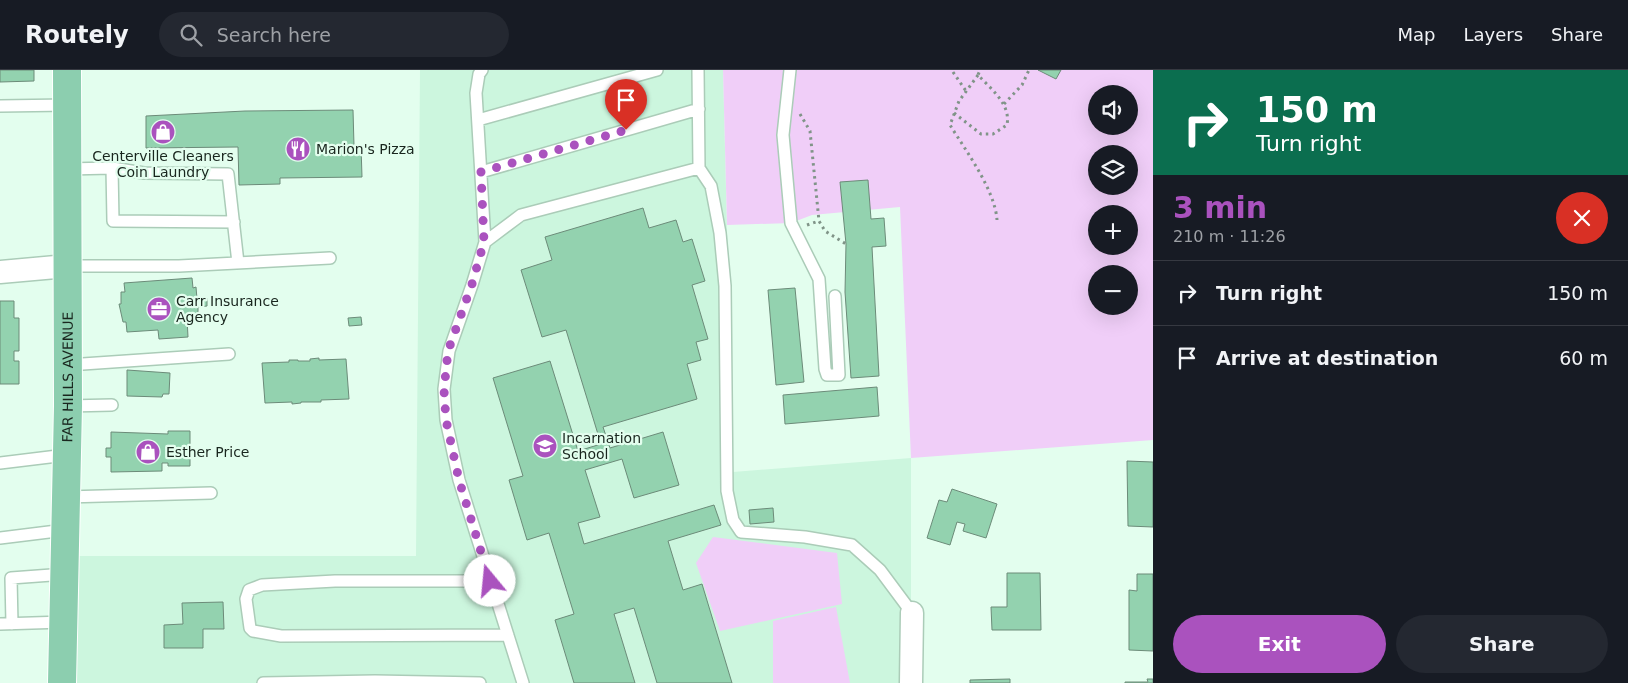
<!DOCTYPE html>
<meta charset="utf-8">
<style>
body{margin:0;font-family:"DejaVu Sans",sans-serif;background:#242831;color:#f1f3f6;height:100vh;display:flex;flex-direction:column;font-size:19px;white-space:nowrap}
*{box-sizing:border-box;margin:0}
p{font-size:16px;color:#9ea1a6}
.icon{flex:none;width:28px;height:28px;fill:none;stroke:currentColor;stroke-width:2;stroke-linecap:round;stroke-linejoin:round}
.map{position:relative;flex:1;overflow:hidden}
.sheet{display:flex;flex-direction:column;background:#171b24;width:475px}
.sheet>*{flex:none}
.banner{background:#0b6e4f;color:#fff;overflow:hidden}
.tools{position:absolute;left:1088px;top:15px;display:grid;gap:10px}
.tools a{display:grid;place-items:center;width:50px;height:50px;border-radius:50%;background:#171b24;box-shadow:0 5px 20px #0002;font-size:25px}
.pin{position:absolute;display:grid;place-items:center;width:42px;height:42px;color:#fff;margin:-51px -21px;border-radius:50% 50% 50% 0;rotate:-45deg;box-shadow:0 0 5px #0007}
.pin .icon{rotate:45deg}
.me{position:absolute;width:55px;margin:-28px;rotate:343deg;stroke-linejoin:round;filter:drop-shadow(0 0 4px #0008)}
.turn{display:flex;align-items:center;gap:18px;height:105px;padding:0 20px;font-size:22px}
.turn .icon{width:65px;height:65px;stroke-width:2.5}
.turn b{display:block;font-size:35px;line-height:42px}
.round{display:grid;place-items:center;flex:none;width:52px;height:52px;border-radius:26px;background:#242831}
.overview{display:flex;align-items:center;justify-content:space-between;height:85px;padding:0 20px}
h1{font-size:30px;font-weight:800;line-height:38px;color:#aa52be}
.primary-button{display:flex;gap:10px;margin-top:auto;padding:10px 20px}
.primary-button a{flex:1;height:58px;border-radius:30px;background:#aa52be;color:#fff;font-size:20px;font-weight:800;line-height:58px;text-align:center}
.primary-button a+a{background:#242831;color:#f1f3f6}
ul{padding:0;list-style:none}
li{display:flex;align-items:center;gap:15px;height:65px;padding:0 20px;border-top:1px solid #363941}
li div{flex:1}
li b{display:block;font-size:19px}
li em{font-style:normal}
header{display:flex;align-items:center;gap:30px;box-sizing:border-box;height:70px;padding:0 25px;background:#171b24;border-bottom:1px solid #363941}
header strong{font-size:24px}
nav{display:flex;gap:28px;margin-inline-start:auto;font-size:18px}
.search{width:350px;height:45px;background:#242831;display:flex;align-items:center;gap:12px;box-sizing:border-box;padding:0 18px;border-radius:28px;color:#9ea1a6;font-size:19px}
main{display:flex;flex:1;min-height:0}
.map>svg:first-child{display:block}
.built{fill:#ccf6de}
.green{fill:#f0cef8;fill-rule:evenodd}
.building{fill:#93d2af;stroke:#6c8b79}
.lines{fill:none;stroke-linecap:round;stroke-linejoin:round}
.service-casing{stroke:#abccb8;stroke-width:14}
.minor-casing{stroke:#abccb8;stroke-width:25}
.primary-casing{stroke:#fff;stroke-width:30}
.path{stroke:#809488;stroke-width:3;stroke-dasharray:2.5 4;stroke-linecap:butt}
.service{stroke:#fff;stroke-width:11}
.minor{stroke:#fff;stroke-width:22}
.primary{stroke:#8cceaf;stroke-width:28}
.route{stroke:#aa52be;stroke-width:9;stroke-dasharray:0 16.2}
.labels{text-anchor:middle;stroke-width:4.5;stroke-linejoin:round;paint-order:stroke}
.poi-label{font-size:14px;fill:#19261e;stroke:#e3feee;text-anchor:start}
.street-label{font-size:14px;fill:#19261e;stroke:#e3feee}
</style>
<header>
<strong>Routely</strong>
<div class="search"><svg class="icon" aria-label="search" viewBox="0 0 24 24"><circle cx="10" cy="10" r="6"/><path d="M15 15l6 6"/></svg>Search here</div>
<nav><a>Map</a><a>Layers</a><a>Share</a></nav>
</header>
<main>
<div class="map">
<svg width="1153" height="613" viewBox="0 0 1153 613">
<rect width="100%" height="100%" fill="#e3feee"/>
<path class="built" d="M420,0H723L733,402L911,388V613H62L64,486H416Z"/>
<path class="green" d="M723,0H1153V370L911,388L900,137L812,145L791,153L727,155ZM1096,24H1129V56H1096ZM1096,84H1129V116H1096ZM1096,144H1129V176H1096ZM1096,204H1129V236H1096Z
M713,467L837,483L842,534L720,561L696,493Z
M836,537L850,613H773V551Z"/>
<path class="building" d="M0,0H34V11L0,12Z
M1038,0H1061L1056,9Z
M353,40L354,76H361L362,107L280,108V114L239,115L238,77L146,78V46L245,41Z
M868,110L871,149L884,148L886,176L872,177L879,306L851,308L845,222L846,174L840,112Z
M643,138L649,158L676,150L683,172L692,169L705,211L692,215L708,269L696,272L701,290L687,294L697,329L603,357L610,378L663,362L679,415L634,428L622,389L585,400L600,447L578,453L584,474L714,435L721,455L668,471L683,520L702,514L732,613H657L634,538L614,544L635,613H574L555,550L574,544L549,463L527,470L509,410L523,406L493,308L550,291L578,381L601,374L566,260L542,267L521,200L552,190L545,167Z
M192,208L193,218L196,217L197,229L207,228V236L198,237V248H187L188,267L159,269L158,260L127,262L126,252H123L119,234H121V222H125L124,213Z
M795,218L804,312L776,315L768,220Z
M0,231H14V248H19V281H14V291H19V314H0Z
M361,247L362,255L349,256L348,248Z
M319,288V290L346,289L349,329L321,330V332H301V333L292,334V332L265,333L262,293L289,292V290H298V291H310V289Z
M127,300L170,303L169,324H163L162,327L127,326Z
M877,317L879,346L785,354L783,325Z
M168,361H190V396H168V393H162V401L111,402V387H106V378H111V362L168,364Z
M1127,391L1153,392V457L1128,456Z
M952,419L997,434L986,468L963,461L965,454L957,452L950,475L927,468L939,430L947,432Z
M773,438L774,452L750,454L749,440Z
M1007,503H1040L1041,560H992L991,537H1007Z
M1137,504H1153V581L1129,580V520L1137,521Z
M223,532L224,559H203V578H164V555L183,554L182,533Z
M1010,609V613H970V610Z
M1147,609H1153V613H1125V612H1148Z"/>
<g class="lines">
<defs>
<path id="service" d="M482,0L479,4L476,23L485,172
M790,0L783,65L791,153L819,209L825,299L827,305H839L835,226
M0,36L67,35
M478,50L657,0
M112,98L113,151L234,152
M699,98L711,116L720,163L725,216L727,421L733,450L741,462L805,467L852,475L880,500L912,543
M67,99L112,98L144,103L228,104L238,193
M481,102L699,39
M67,196H179L330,188
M68,295L229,284
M68,336L112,335
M0,393L66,385
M66,427L211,423
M0,468L65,460
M491,511H335L262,515L249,520L246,529L250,558L253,561L281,566L508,565
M0,554L64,552
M12,554L11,508L65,504
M263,613L375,611L480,613
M523,613L459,410L446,350L444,319L449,281L472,215L485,172L521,145L699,98L698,0"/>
<path id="minor" d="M0,202L67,196
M911,613L912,543"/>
<g id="primary">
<path id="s1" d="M62,613L68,336L67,0"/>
</g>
</defs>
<use href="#service" class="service-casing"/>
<use href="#minor" class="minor-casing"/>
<use href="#primary" class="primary-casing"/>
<path class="path" d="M953,2L966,21
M978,5L959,31L950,55C966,81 995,120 997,150
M1004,34L1022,15L1029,0
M954,43L981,64H993L1007,55C1011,34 991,19 978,5L980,0
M800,44L810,61L819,151L825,161L846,174
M807,155L819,151"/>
<use href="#service" class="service"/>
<use href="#minor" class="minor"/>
<use href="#primary" class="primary"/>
</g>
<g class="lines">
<path class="route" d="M490,511L459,410L446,350L444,320L448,281L472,214L484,172L481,102L626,60"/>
</g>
<defs>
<symbol id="shop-disc" viewBox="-11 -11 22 22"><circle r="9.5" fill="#aa52be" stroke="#e3feee"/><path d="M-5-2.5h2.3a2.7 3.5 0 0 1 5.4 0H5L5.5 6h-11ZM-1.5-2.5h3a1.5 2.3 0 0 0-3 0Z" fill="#fff"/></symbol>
<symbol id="restaurant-disc" viewBox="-11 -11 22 22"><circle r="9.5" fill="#aa52be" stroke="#e3feee"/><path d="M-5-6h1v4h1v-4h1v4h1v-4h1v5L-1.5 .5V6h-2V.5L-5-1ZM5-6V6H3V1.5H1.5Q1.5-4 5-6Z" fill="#fff"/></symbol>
<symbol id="office-disc" viewBox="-11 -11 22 22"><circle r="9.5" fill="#aa52be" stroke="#e3feee"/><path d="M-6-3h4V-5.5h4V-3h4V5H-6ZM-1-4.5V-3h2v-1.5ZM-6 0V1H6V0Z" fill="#fff"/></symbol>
<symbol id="school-disc" viewBox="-11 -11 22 22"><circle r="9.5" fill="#aa52be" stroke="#e3feee"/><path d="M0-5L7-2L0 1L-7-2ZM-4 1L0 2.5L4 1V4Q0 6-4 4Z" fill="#fff"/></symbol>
</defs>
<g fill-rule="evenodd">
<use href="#shop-disc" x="149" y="48" width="28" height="28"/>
<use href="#restaurant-disc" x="284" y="65" width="28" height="28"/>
<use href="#office-disc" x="145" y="225" width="28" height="28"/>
<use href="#school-disc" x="531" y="362" width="28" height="28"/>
<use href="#shop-disc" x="134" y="368" width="28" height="28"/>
</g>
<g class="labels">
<g class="poi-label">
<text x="316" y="84">Marion's Pizza</text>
<text x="163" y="91" text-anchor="middle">Centerville Cleaners<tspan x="163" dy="16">Coin Laundry</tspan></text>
<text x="176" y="236">Carr Insurance<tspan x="176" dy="16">Agency</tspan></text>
<text x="562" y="373">Incarnation<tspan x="562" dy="16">School</tspan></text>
<text x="166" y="387">Esther Price</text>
</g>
<g class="street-label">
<text dy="5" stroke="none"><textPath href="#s1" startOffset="306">FAR HILLS AVENUE</textPath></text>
</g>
</g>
</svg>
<div class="tools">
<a><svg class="icon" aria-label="sound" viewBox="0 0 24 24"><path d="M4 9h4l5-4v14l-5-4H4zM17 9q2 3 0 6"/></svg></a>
<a><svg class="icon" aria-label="layers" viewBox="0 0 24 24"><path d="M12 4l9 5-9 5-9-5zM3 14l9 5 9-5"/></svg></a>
<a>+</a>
<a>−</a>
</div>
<div class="pin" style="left:626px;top:60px;background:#d93025"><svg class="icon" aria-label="arrive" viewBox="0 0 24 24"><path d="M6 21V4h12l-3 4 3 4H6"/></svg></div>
<svg class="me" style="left:490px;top:511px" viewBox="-20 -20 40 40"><circle r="19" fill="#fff"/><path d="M0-13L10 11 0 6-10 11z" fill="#aa52be"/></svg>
</div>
<section class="sheet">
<div class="banner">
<div class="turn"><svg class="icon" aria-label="right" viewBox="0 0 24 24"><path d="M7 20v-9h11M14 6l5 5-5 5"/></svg><div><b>150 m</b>Turn right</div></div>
</div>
<div class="overview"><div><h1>3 min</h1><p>210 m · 11:26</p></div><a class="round" style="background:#d93025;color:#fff"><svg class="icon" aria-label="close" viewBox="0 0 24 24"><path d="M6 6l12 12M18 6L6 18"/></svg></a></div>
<ul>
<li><svg class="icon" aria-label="right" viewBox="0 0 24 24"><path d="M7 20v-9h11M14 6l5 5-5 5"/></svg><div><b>Turn right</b></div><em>150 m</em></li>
<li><svg class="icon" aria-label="arrive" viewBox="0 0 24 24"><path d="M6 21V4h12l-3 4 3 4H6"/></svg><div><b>Arrive at destination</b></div><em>60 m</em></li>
</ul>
<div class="primary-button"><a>Exit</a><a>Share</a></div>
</section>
</main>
